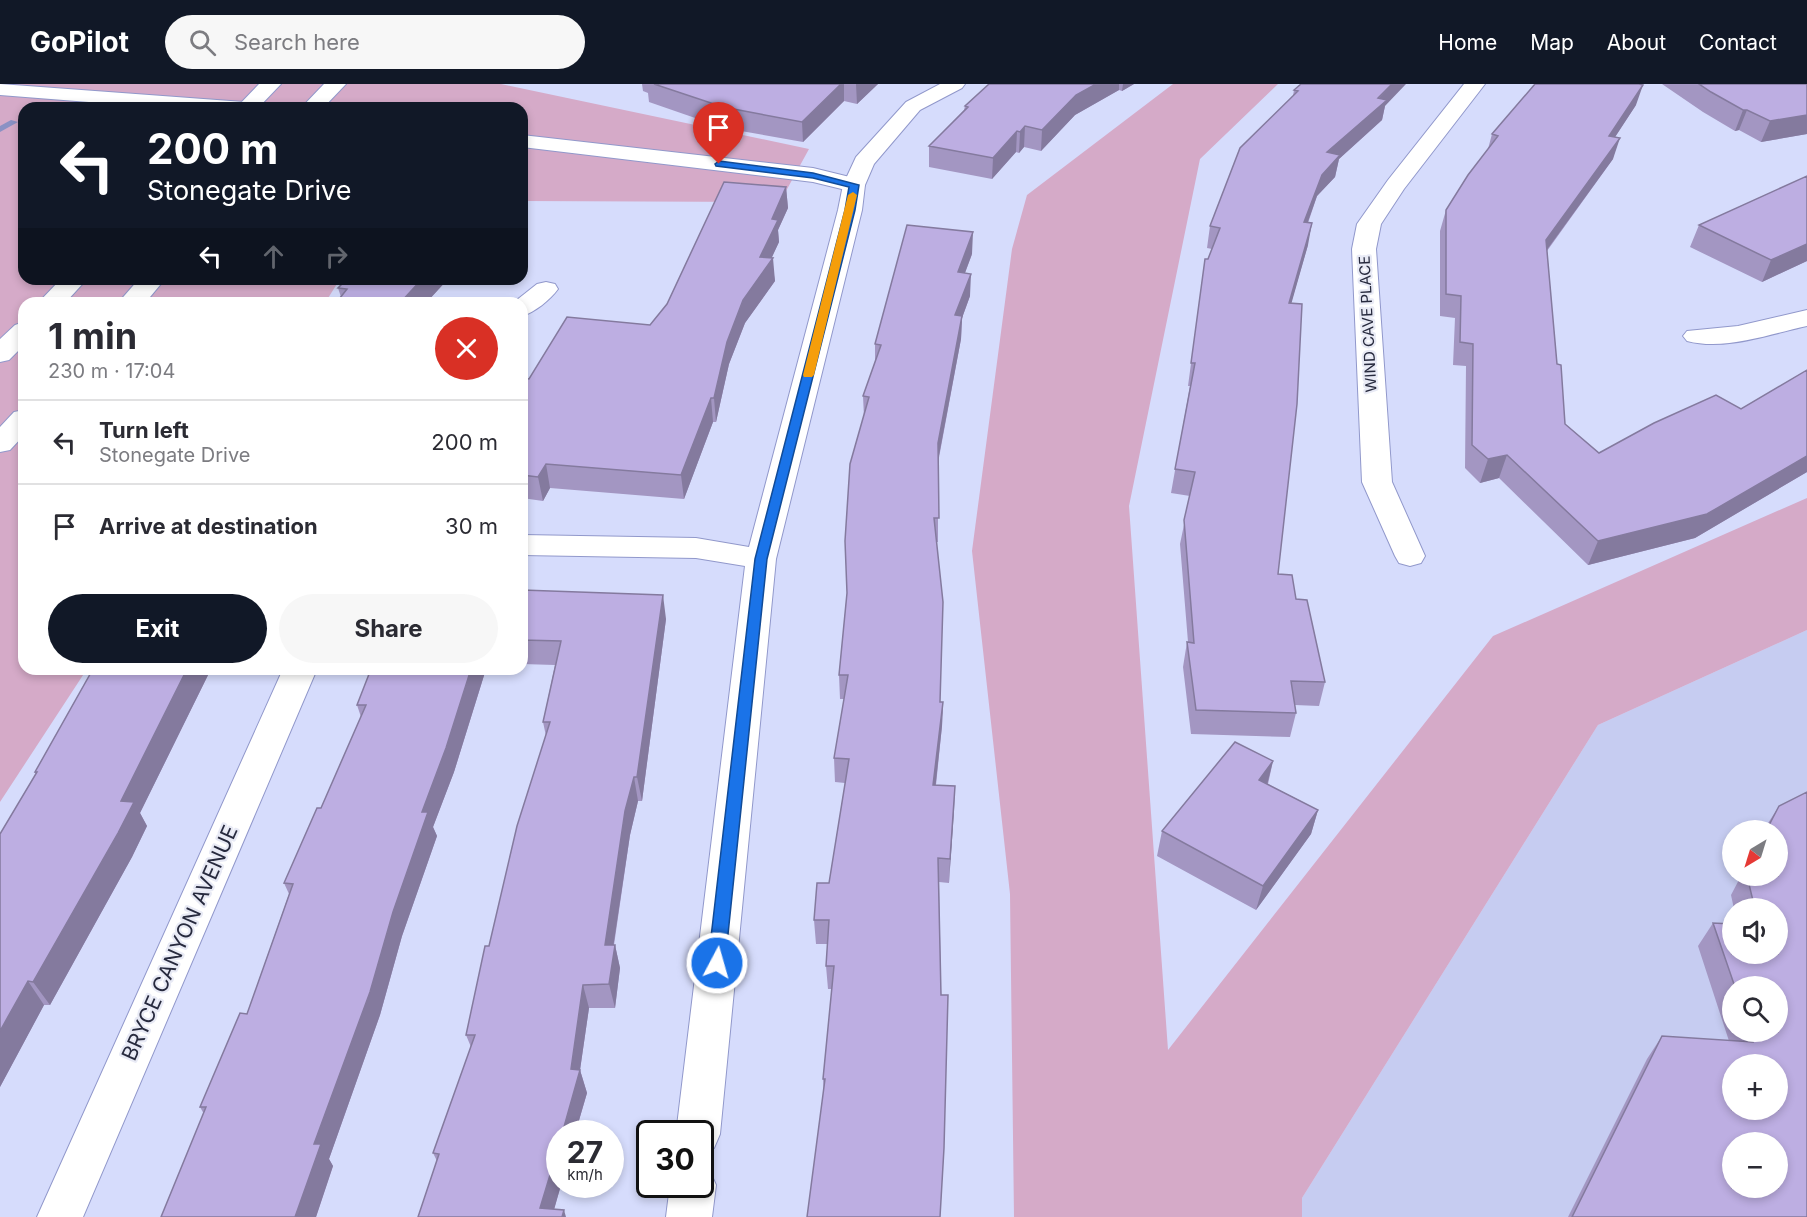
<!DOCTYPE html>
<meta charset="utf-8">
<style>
body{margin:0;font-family:Inter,sans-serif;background:#f7f7f7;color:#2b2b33;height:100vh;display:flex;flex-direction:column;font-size:22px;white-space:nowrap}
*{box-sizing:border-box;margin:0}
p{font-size:20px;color:#7c7c81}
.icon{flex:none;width:33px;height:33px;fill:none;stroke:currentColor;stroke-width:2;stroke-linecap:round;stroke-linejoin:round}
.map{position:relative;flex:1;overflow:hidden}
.drawer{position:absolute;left:18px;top:213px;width:510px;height:378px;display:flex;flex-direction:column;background:#fff;border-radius:18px;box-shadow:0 3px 9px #0003}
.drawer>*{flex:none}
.top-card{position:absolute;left:18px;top:18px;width:510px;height:183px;border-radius:18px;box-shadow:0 3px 9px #0003;background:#111827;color:#fff;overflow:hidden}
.needle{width:39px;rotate:218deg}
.buttons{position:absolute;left:1722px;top:736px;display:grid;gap:12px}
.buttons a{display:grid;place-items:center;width:66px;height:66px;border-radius:50%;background:#fff;box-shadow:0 3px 9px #0003;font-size:30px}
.speed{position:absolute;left:546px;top:1036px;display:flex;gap:12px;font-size:30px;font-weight:700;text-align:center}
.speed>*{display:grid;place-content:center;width:78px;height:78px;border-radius:50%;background:#fff;box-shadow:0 3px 9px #0003;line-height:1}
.speed small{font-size:15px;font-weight:400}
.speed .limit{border:3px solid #111;border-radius:9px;background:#fff;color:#111}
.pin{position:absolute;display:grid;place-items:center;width:51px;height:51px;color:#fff;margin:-62px -26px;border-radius:50% 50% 50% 0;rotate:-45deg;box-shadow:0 0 6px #0007}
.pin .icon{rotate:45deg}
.me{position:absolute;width:66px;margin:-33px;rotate:6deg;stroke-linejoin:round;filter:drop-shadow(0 0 4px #0008)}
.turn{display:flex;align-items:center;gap:21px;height:126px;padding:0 30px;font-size:27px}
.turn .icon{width:78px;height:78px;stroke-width:2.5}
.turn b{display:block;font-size:42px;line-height:51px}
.lanes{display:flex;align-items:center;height:57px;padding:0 30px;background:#0003;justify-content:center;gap:30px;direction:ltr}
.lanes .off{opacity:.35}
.round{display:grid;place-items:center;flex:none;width:63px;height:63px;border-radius:32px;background:#f7f7f7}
.headline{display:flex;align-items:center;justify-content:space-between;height:102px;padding:0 30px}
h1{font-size:36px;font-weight:700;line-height:45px}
.primary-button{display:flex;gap:12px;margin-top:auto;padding:12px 30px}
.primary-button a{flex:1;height:69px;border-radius:36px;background:#111827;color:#fff;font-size:24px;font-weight:700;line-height:69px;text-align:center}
.primary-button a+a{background:#f7f7f7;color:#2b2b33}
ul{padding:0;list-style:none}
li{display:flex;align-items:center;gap:18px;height:84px;padding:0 30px;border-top:2px solid #e1e1e2}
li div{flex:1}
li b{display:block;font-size:22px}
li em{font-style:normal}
header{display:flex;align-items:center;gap:36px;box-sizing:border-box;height:84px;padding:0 30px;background:#111827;color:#fff}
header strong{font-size:28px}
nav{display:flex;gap:33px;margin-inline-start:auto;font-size:21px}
.search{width:420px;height:54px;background:#f7f7f7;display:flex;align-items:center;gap:15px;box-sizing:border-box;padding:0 21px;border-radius:33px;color:#7c7c81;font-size:22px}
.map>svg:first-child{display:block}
.built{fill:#c6ccf1;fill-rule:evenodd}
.green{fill:#d5aac8}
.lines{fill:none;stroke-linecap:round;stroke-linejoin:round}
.stream{fill:#8a91c4;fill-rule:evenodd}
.minor-casing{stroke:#9198cb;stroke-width:2}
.tertiary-casing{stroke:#9198cb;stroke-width:2}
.secondary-casing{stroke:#9198cb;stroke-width:2}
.minor{fill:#fff;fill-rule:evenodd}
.tertiary{fill:#fff;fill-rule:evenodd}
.secondary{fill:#fff;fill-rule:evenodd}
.wall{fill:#a396c2;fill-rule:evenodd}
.shaded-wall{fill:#847a9e}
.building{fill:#bdaee2;stroke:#847a9e;stroke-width:1.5;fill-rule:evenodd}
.route{fill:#1a73e8;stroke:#114b97;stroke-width:1.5}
.slow{fill:#f59e0b}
.labels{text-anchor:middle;stroke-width:4.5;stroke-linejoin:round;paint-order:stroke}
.far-street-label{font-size:15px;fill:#272a3e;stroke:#e8eaf5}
.near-street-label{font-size:21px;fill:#272a3e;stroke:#e8eaf5}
</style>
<header>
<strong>GoPilot</strong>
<div class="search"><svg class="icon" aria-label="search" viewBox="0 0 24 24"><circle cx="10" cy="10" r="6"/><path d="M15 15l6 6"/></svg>Search here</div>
<nav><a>Home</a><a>Map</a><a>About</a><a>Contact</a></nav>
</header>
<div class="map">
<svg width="1807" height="1133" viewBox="0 0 1807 1133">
<rect width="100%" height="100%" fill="#d6dcfc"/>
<path class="built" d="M1807,546V1133H1302V1114L1598,641ZM1732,747H1778V792H1732ZM1732,825H1778V870H1732ZM1732,903H1778V948H1732ZM1732,981H1778V1026H1732ZM1732,1059H1778V1104H1732Z"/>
<path class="green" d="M0,0H501L809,65L780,118L522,117V24H24V195H340L325,219H24V585H87L0,718Z
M1173,0H1278L1200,75L1129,422L1168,966L1493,552L1807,414V546L1598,641L1302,1114V1133H1014L1010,810L972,467L1012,165L1027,111Z"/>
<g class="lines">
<path class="stream" d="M11,36L18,38L0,48V42Z"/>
<defs>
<path id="minor" d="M940,0H965L962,4L920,26L874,80L865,101L862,126L776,475L720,1050L714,1064L700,1069V1050H676L745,482L696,474L522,471V451L696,454L749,463L838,126L843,101L856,73L906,18Z
M1464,0H1485L1404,105L1381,140L1376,165L1392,398L1425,472L1421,479L1410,482L1399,479L1395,472L1362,398L1352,165L1357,140L1388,96Z
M546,198L555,200L558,205C550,216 535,228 522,232V219H513L537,200Z
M1807,226V242C1770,250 1725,267 1687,257L1683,252L1687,247L1738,242Z
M283,585H317L83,1133H37Z
M700,1083L709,1086L716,1101L712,1133H666L670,1101H700Z"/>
<path id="tertiary" d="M0,0L244,18L251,20L254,24H165L0,11Z
M522,51L813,84L862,96L865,101L862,106L854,108L813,98L522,63Z"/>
<path id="secondary" d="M259,0H281L258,24H236Z
M324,0H346L323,24H301Z
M61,195H87L65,219H38Z
M139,195H165L145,219H118Z
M24,238V261L9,276L0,278V255L15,241Z
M24,326V351L10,366L0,368V343L14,328Z"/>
</defs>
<use href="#minor" class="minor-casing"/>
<use href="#tertiary" class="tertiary-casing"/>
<use href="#secondary" class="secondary-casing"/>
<use href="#minor" class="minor"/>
<use href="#tertiary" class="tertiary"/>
<use href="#secondary" class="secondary"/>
</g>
<path class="wall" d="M642,0H878L857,20L844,17L803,58L724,44L649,18L648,9L643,7Z
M989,0H1134L1122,7L1119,6L1075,31L1041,67L1024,63L1019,69L1016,68L992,95L929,83V62L964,26L965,22Z
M1662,0H1807V50L1761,58L1739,46L1735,47L1703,28Z
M1294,6L1385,22L1382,36L1339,75L1335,93L1317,112L1308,139V161L1291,219L1278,490L1296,515L1325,598L1319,622L1295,621L1296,629L1290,653L1191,650L1183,583L1187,558H1188L1180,460L1190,412L1171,409L1190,302H1188L1205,175H1208L1212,165L1207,164L1210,142L1293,12Z
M1636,21L1615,53L1613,75L1547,167L1557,280L1565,340L1599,369L1741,325L1807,286V388L1695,454L1588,481L1499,394L1480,399L1465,384L1466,282L1453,281L1455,234L1440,232V147L1446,126L1488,65L1492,50Z
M1807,92V177L1762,198L1690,163L1699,141Z
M786,103L788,124L778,146L779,158L771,174L775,197L745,239L729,280L716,338H713L684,415L550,404L543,417L522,414V294L529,295L650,241Z
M972,170L965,189L970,212L962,234L961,255L938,379V458H936L940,618H943L942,642L936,701L955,702L949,799L939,798L944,1064L940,1133H807L824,1009L823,995L832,905H828L826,882L828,860H816L814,836L829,799L845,699L835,698L834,674L844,615H840L839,591L864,333L863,312L875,278V260Z
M347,195H448L426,219H336L341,213L338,204Z
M522,506L666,535L642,717H638L630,751L614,861H615L620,884L615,924H589L580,986L587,1009L575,1050H560L561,1101L554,1125L566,1133L437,1077L433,1069L471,963L466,951L546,652L543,638L555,581L522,580Z
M93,585H211L140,729L147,742L132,773L50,921H44L0,1003L36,690L35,688Z
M371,585H486L454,688L433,743L437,752L402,852L380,931L329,1075L333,1082L316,1133H161L204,1030L200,1023L247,930L289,810L284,799L321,724L361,633L357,621Z
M1273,677L1268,700L1318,726L1311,750L1256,826L1157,772L1162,747Z
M1779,722L1807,1133H1568L1647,975L1662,952L1729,957L1698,862L1713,839L1732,870L1778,825H1734L1731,811L1741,792H1778V747H1763ZM1732,903H1778V948H1732Z"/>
<path class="shaded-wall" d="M841,0H844V17L803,58L802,38Z
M856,0H878L857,20Z
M1096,0H1119V6L1075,31L1041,67L1042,46L1076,11Z
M1123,0H1134L1122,7Z
M1392,0H1406L1385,22L1382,36L1339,75L1335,93L1317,112L1300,160L1304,138L1327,68Z
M1643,1L1636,21L1602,73L1609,52Z
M1743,26H1747L1739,46L1735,47Z
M1807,31V50L1761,58L1770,37Z
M1025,42L1024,63L1019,69L1020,48Z
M1017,47L1016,68L992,95L993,74Z
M1620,54L1613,75L1538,178L1546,156Z
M786,103L788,124L778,146L779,158L768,182L773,174L775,197L745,239L729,280L716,338L714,314L727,258L760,173L772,135Z
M1312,139L1308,161L1285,242L1289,219Z
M973,148L972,170L957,210L958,188Z
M1807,160V177L1762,198L1771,176Z
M971,190L970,212L962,234L961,255L937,382L938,359L955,231Z
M422,195H448L426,219H400Z
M711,314L713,338L684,415L681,391Z
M1507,371L1499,394L1480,399L1488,375Z
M1807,372V388L1695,454L1588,481L1598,457Z
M546,380L550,404L543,417L538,393Z
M663,511L666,535L642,717L637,693Z
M187,585H211L140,729L147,742L132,773L50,921L33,898L121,717Z
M471,585H486L454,688L433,743L437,752L402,852L380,931L329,1075L333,1082L316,1133H295L314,1060L422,728Z
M943,618L942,642L933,725V701Z
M1273,677L1267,701L1259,696Z
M634,693L638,717L630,751L610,884L605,861L625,727Z
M955,702L954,727L949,799L950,775Z
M1318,726L1311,750L1256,826L1263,802Z
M615,861L620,884L615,924L609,900Z
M28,897L44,921L0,1003V947Z
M583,901L589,924L580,986L587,1009L575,1050H562Z
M560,1058V1101H561L552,1133L540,1124Z
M564,1126L566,1133H562Z"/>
<path class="building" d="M654,0H841L802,38L723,23Z
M989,0H1096L1076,11L1042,46L1025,42L1020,48L1017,47L993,74L929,62L968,23L965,22Z
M1301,0H1392L1378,14L1387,16L1327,68L1340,71L1322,91L1304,138L1312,139L1289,219L1302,220L1297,320L1278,490L1292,491L1296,515L1307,516L1325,598L1291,597L1296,629L1196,626L1187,558L1194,559L1184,436L1195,388L1175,385L1195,279H1191L1205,175H1208L1220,144L1210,142L1240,64L1298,7L1294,6Z
M1535,0H1639L1643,1L1609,52L1620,54L1546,156L1557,280L1561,281L1565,340L1599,369L1654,339L1716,311L1741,325L1807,286V372L1707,430L1598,457L1507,371L1488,375L1472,361L1473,260L1460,258L1461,212L1446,210V126L1468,91L1498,52L1492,50Z
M1699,0H1807V31L1770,37L1747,26H1743L1711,8Z
M1807,92V160L1771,176L1699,141Z
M724,98L786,103L772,135L778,136L760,173L773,174L743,216L727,258L714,314H711L681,391L546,380L538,393L522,391V294L529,295L567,233L650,241L667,220Z
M907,141L973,148L958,188L971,190L955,231L962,232L938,359L939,434H934L943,518L940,618H943L933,701L955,702L950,775L938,774L941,911H948L944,1064L940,1133H807L825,995H823L834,882H826L829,836H814L817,799H829L849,675L834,674L848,591H839L847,509L845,457L850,380L869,313L863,312L881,261L875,260Z
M347,195H422L400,219H336L347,205L338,204Z
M522,506L663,511L637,693H634L625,727L605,861H615L609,900L583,901L571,985L580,986L562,1050H560V1058L540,1124L564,1126L562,1133H418L439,1070L433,1069L475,951H466L485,862H489L517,742L550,638H543L561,557L522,556Z
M93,585H187L121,717L134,718L118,749L33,898L28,897L0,947V750L37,688H35Z
M371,585H471L446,664L422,728H428L393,828L370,908L314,1060H321L295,1133H161L206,1023H200L240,929L247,930L293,800L284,799L317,724H321L366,621H357Z
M1235,658L1273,677L1259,696L1318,726L1263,802L1162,747Z
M1807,708V1133H1572L1662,952L1753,958L1750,948H1778V903H1735L1713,839L1732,840V870H1778V825H1755L1747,792H1778V747H1766L1779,722ZM1732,981H1778V1026H1732ZM1732,1059H1778V1104H1732Z"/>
<path class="route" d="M719,77L813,89L859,101L855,126L767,475L725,879L722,884L717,886L711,884L708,879L755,475L845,126L849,103L813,94L716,82L715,80Z"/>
<path class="slow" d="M853,108L857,111L814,291L812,293H804L803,291L848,111Z"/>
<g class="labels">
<g class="far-street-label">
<text transform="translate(1368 240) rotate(-93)" y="5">WIND CAVE PLACE</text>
</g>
<g class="near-street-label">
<text transform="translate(180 859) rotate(-66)" y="7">BRYCE CANYON AVENUE</text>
</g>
</g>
</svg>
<div class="buttons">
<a><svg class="needle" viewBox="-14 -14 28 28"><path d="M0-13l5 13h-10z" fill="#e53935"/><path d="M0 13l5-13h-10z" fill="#7c7c81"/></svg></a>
<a><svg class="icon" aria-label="sound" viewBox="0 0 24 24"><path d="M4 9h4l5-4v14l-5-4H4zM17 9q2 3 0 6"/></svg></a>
<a><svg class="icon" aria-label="search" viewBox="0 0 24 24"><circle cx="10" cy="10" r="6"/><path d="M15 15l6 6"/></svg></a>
<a>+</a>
<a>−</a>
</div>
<div class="speed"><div>27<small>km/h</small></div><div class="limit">30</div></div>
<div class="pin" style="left:719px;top:80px;background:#d93025"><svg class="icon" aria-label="arrive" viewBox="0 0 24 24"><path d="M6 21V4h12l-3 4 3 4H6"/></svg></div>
<svg class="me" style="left:717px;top:879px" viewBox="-20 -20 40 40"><circle r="17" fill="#1a73e8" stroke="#fff" stroke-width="3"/><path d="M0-11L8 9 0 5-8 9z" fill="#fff"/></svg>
<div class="top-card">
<div class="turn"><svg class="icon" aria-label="left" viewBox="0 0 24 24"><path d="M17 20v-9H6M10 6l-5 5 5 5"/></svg><div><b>200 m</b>Stonegate Drive</div></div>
<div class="lanes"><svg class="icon" aria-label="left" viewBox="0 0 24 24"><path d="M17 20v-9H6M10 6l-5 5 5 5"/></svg><svg class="icon off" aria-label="ahead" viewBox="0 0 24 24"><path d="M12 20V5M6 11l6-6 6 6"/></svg><svg class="icon off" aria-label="right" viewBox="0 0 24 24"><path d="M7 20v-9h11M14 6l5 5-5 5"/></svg></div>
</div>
<section class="drawer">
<div class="headline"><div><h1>1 min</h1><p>230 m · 17:04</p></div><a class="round" style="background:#d93025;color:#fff"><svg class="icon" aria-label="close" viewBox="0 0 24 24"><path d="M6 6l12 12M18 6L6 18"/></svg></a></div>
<ul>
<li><svg class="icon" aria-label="left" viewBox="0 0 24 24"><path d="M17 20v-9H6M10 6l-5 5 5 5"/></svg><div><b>Turn left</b><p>Stonegate Drive</p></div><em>200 m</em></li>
<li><svg class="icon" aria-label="arrive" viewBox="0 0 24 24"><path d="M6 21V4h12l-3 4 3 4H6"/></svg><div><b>Arrive at destination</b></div><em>30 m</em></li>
</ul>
<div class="primary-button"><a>Exit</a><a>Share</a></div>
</section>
</div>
